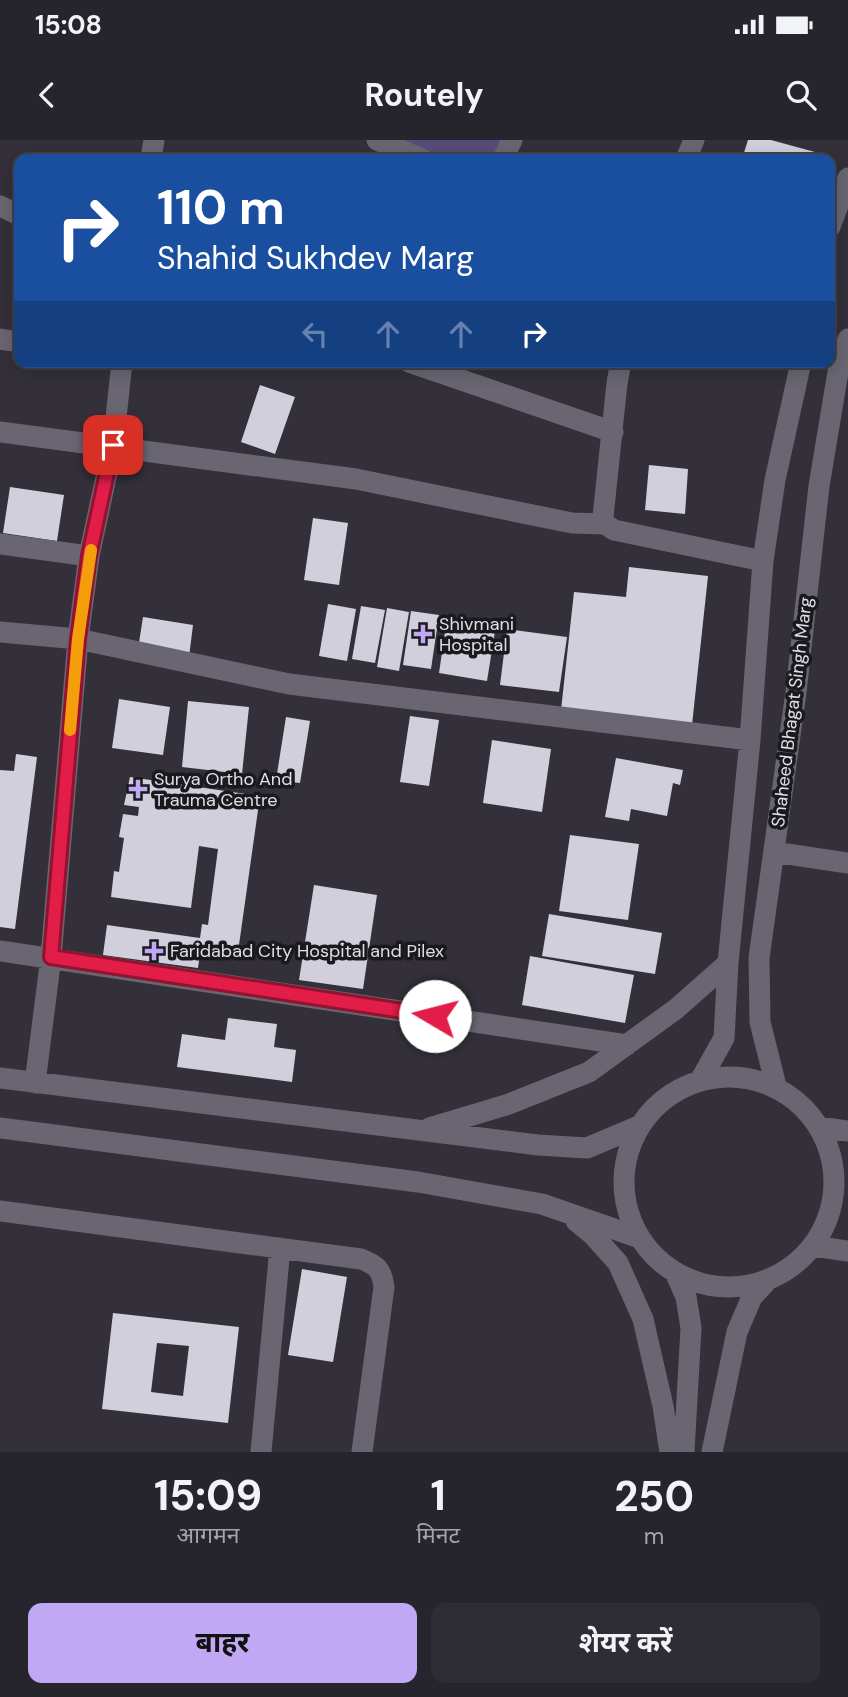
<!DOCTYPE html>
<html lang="hi">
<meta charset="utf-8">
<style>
body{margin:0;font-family:"DM Sans","Noto Sans Devanagari",sans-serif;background:#2e2c34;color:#f1f3f6;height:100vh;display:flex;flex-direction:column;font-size:26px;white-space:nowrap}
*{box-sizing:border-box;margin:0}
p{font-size:23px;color:#a4a4a9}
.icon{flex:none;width:38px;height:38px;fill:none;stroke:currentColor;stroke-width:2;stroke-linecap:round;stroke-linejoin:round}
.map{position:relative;height:1312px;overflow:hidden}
.details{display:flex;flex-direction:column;background:#26242c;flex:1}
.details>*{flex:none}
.hud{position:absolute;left:14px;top:14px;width:821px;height:214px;border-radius:14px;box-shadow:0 4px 18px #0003,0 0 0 2px #424148;background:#1a4fa0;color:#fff;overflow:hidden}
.pin{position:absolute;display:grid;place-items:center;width:60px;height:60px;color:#fff;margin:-30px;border-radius:14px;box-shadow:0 4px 10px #0006}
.me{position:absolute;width:77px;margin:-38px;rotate:278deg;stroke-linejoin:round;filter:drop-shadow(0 0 5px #0008)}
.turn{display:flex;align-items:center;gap:24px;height:147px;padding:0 28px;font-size:32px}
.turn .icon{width:91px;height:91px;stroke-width:2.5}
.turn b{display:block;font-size:49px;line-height:60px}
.lanes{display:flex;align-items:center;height:66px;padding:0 28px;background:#0003;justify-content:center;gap:35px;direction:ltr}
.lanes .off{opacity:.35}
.eta{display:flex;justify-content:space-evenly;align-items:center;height:119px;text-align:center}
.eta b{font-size:42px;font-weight:700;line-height:49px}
.cta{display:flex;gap:14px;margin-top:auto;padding:14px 28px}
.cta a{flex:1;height:80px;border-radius:14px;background:#c0a8f4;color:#111;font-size:28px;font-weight:700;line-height:80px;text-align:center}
.cta a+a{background:#2e2c34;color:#f1f3f6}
.status{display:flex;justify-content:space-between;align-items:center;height:49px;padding:0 35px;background:#26242c;direction:ltr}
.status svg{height:19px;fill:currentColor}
header{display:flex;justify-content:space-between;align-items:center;height:91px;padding:0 28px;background:#26242c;font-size:32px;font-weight:700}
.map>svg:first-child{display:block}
.green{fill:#594b78}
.building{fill:#d2cfdc;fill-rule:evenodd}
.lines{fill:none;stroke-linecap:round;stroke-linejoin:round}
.minor{stroke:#696672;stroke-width:21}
.route-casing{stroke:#92132f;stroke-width:18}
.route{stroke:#e11d48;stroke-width:12}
.slow{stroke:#f59e0b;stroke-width:12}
.poi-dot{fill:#c0a8f4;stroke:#1a191e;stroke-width:2.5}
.labels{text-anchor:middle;stroke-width:7;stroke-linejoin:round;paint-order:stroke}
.poi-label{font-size:18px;fill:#e0dee5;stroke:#1a191e;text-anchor:start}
.street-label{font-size:18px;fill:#e0dee5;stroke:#1a191e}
</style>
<div class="status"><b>15:08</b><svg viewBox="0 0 49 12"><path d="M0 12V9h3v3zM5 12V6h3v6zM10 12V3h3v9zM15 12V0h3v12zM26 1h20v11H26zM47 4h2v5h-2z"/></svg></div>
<header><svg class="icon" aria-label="back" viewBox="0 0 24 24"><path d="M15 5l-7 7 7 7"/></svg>Routely<svg class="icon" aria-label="search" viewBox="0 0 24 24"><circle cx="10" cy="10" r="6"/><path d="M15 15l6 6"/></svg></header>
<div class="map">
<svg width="848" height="1312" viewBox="0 0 848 1312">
<rect width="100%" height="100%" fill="#33303a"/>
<path class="green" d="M381,0H507L500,19H430Z"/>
<path class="building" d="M748,0H771L815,12L813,19H742Z
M260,245L295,257L275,314L241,302Z
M649,325L688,329L685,374L645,370Z
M10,347L64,355L57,401L3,393Z
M313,378L348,383L339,445L304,440Z
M629,427L708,436L692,585L561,570L574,452L626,457Z
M328,464L356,469L347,521L319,516Z
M361,466L385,470L375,523L352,519Z
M387,468L409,472L399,531L377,527Z
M411,471L439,475L431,529L403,525Z
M143,477L193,485L189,517L138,509Z
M447,478L496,485L487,541L439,533Z
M507,489L567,497L559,552L500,545Z
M119,559L170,567L163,615L112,608Z
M188,561L249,567L242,634L182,627Z
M410,576L439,580L429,646L400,642Z
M286,577L310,581L300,643L276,640Z
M492,600L551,609L542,672L483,663Z
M16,614L37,617L15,789L0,787V630L14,631Z
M616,618L683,630L680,645L673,643L667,676L631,669L629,681L605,677Z
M130,637L260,656L238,812L201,807L198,828L103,815L107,785L200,798L202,784L208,785L218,709L199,706L191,768L111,757L114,731L119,732L124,698L119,697L123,674L138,676L139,667L124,665Z
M570,695L639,704L628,780L559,771Z
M314,745L377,755L363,849L299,840Z
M549,774L662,793L655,834L542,816Z
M530,816L634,835L625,883L522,865Z
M228,878L277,884L274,907L296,910L292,942L177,927L182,894L225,900Z
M302,1129L347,1137L333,1222L288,1215Z
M113,1173L239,1187L228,1283L102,1269ZM157,1203L189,1206L183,1256L151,1252Z"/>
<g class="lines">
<path class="minor" d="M377,0L422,19
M151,19L154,0
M503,19L512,0
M686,19L694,0
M0,66L19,75
M830,87L848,38
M0,199L19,202
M409,222L613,292
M621,222L617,243L603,377L605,384L614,390L763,421
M0,292L356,339L572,383L605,384
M0,404L89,416
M0,492L78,499L289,544L750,600
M774,712L848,723
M0,811L627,905
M624 1042a105 105 0 1 1 210 0a105 105 0 1 1-210 0Z
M0,938L538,1005L587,1008L639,986
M701,939L724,898L728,823L750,600L763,421L775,340L801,222
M35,943L51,817L78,499L89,416L113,305L122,222
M776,946L760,882L759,818L796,552L819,346L838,232L848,199
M819,987L848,991
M0,988L418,1042L542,1064L640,1098
M429,988L509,964L589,932L676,869L728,823
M0,1071L361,1119C377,1125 382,1130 384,1147L362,1312
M576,1081L592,1094L618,1123L643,1179L663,1266L670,1312
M813,1106L848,1111
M675,1132L686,1157L691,1188L684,1312
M261,1312L280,1108
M712,1312L737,1192L752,1157L765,1143"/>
</g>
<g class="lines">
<defs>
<path id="route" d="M113,305L89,416L78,499L51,817L435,876"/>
</defs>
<use href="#route" class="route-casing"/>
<use href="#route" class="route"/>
<path class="slow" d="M70,590L78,499L91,410"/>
</g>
<g class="poi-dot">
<path d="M419.5 483.5h7v7h7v7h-7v7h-7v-7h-7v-7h7z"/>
<path d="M134.5 638.5h7v7h7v7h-7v7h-7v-7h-7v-7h7z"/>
<path d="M150.5 800.5h7v7h7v7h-7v7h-7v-7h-7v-7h7z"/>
</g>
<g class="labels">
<g class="poi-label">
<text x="439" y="490">Shivmani<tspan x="439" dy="21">Hospital</tspan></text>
<text x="154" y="645">Surya Ortho And<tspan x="154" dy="21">Trauma Centre</tspan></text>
<text x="170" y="817">Faridabad City Hospital and Pilex</text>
</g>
<g class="street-label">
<text transform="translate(792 572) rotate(-83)" y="6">Shaheed Bhagat Singh Marg</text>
</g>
</g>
</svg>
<div class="pin" style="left:113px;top:305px;background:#d93025"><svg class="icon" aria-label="arrive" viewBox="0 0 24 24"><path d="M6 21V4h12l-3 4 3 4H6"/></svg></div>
<svg class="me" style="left:435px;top:876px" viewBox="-20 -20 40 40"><circle r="19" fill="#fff"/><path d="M0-13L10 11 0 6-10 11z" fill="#e11d48"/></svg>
<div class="hud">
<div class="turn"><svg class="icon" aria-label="right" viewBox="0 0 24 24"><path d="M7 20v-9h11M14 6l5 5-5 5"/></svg><div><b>110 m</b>Shahid Sukhdev Marg</div></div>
<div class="lanes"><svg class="icon off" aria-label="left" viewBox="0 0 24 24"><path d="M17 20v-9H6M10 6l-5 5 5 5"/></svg><svg class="icon off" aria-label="ahead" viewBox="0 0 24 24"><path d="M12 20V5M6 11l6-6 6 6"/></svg><svg class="icon off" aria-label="ahead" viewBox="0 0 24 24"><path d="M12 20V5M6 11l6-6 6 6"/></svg><svg class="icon" aria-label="right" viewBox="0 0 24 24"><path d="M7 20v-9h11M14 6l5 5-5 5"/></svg></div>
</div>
</div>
<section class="details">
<div class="eta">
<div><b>15:09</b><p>आगमन</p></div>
<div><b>1</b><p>मिनट</p></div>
<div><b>250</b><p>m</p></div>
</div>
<div class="cta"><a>बाहर</a><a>शेयर करें</a></div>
</section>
